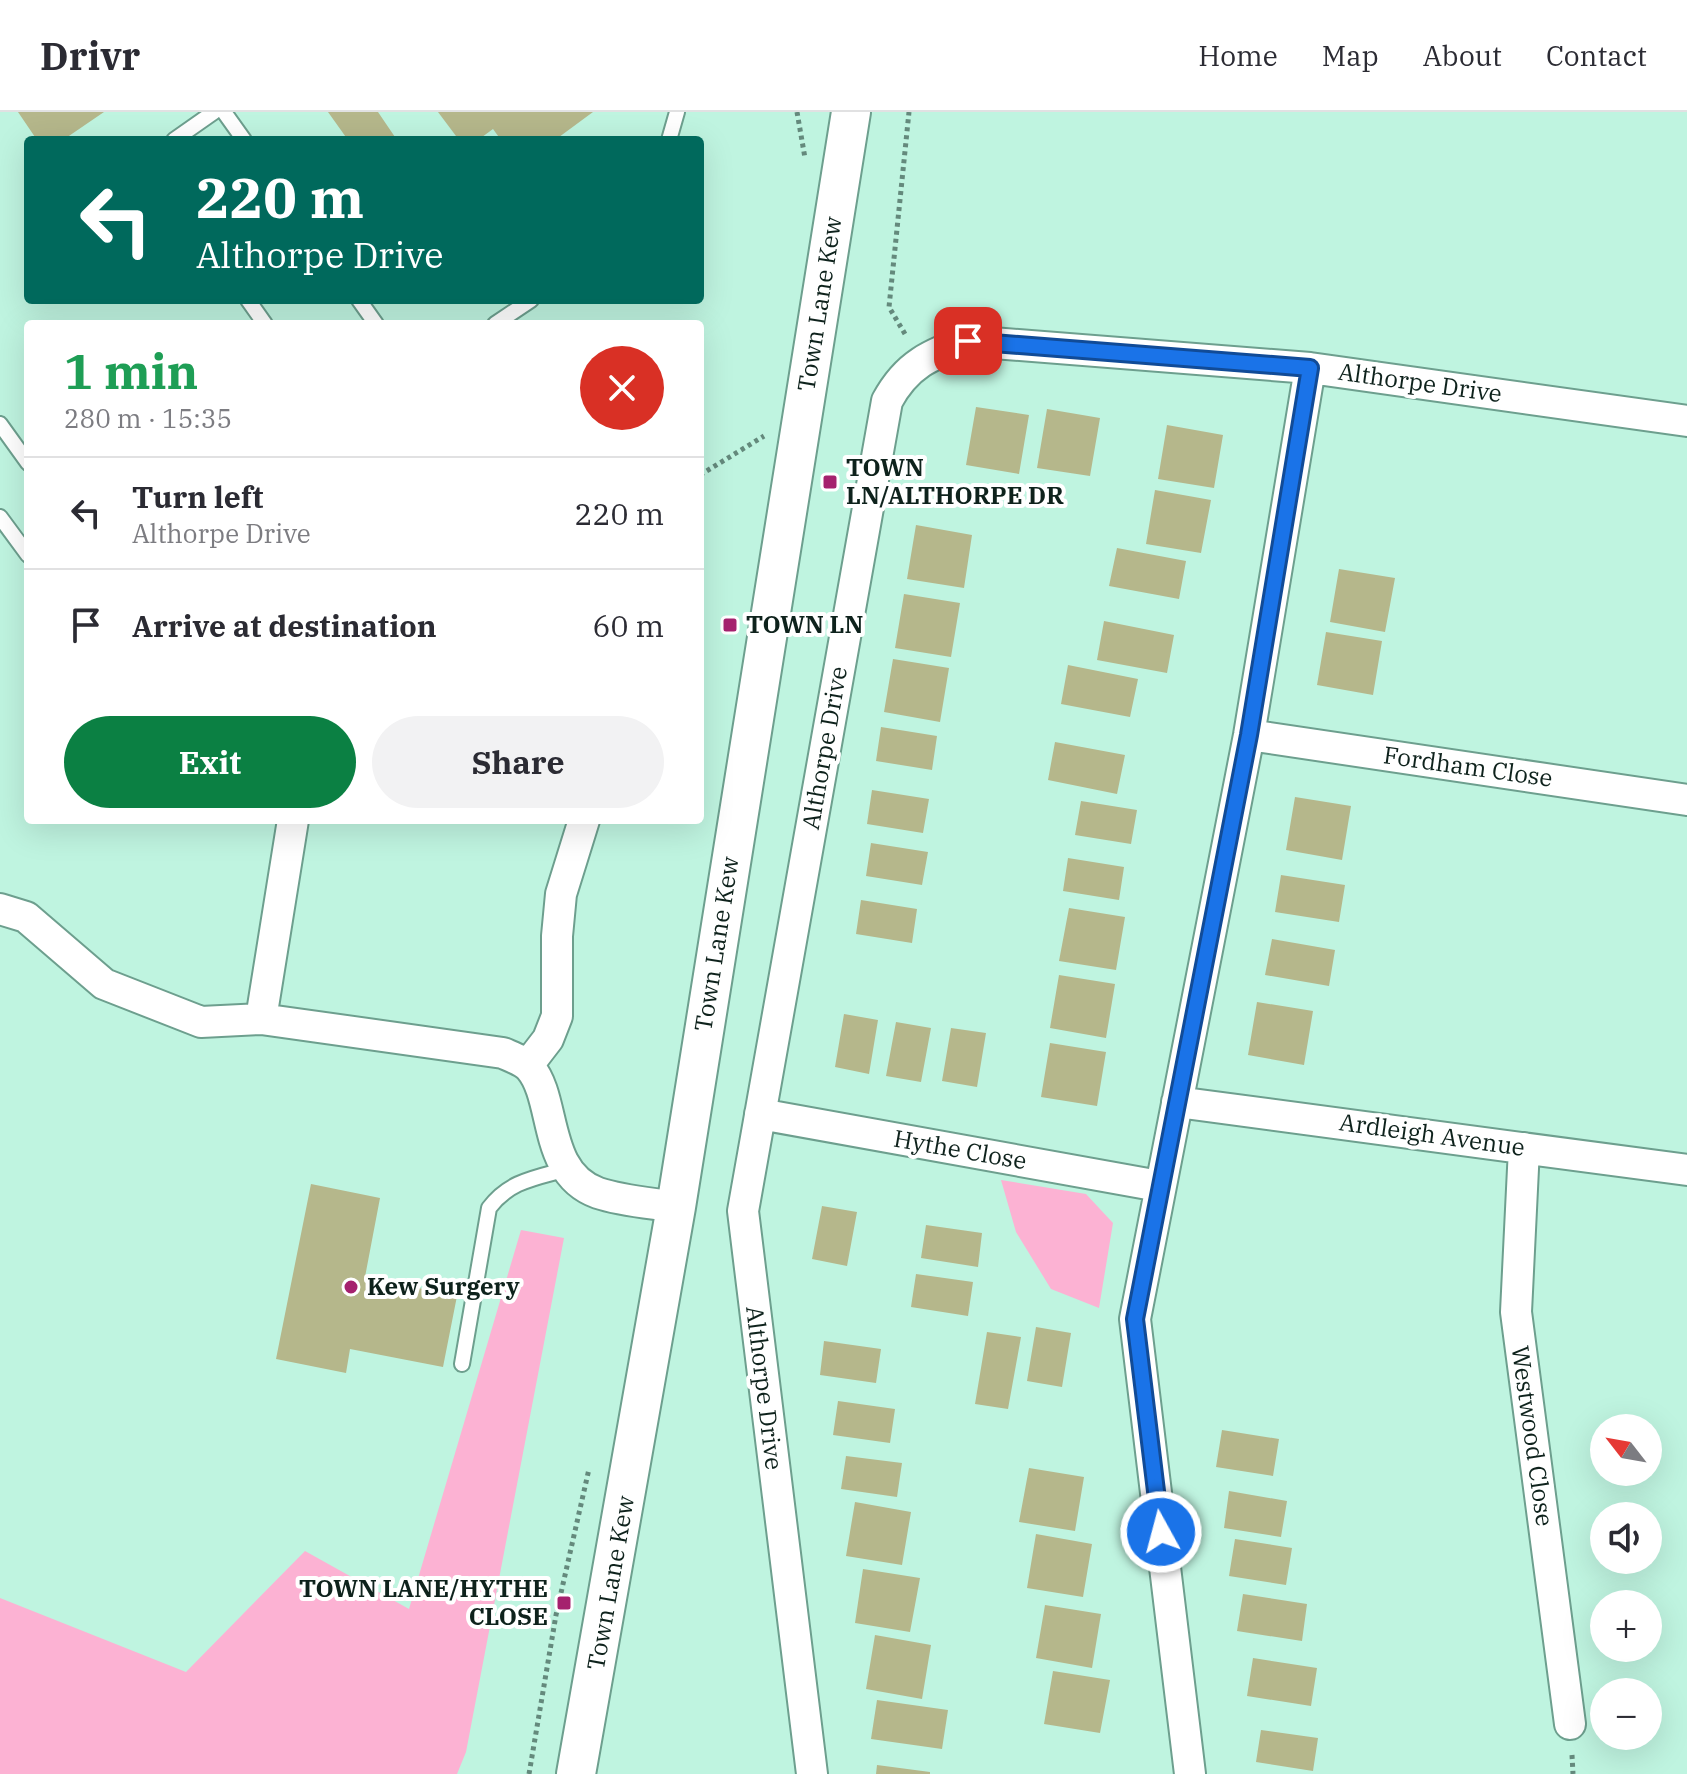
<!DOCTYPE html>
<meta charset="utf-8">
<style>
body{margin:0;font-family:"IBM Plex Serif",serif;background:#f2f2f3;color:#2b2b33;height:100vh;display:flex;flex-direction:column;font-size:30px;white-space:nowrap}
*{box-sizing:border-box;margin:0}
p{font-size:26px;color:#7c7c81}
.icon{flex:none;width:44px;height:44px;fill:none;stroke:currentColor;stroke-width:2;stroke-linecap:round;stroke-linejoin:round}
.map{position:relative;flex:1;overflow:hidden}
.side{position:absolute;left:24px;top:208px;width:680px;height:504px;display:flex;flex-direction:column;background:#fff;border-radius:8px;box-shadow:0 8px 32px #0002}
.side>*{flex:none}
.guide{position:absolute;left:24px;top:24px;width:680px;height:168px;border-radius:8px;box-shadow:0 8px 32px #0002;background:#00695c;color:#fff;overflow:hidden}
.needle{width:52px;rotate:301deg}
.tools{position:absolute;left:1590px;top:1302px;display:grid;gap:16px}
.tools a{display:grid;place-items:center;width:72px;height:72px;border-radius:50%;background:#fff;box-shadow:0 8px 32px #0002;font-size:40px}
.pin{position:absolute;display:grid;place-items:center;width:68px;height:68px;color:#fff;margin:-34px;border-radius:16px;box-shadow:0 4px 12px #0006}
.me{position:absolute;width:88px;margin:-44px;rotate:353deg;stroke-linejoin:round;filter:drop-shadow(0 0 6px #0008)}
.turn{display:flex;align-items:center;gap:28px;height:168px;padding:0 40px;font-size:36px}
.turn .icon{width:104px;height:104px;stroke-width:2.5}
.turn b{display:block;font-size:56px;line-height:68px}
.round{display:grid;place-items:center;flex:none;width:84px;height:84px;border-radius:42px;background:#f2f2f3}
.head{display:flex;align-items:center;justify-content:space-between;height:136px;padding:0 40px}
h1{font-size:48px;font-weight:800;line-height:60px;color:#1e9e55}
.action{display:flex;gap:16px;margin-top:auto;padding:16px 40px}
.action a{flex:1;height:92px;border-radius:48px;background:#0b8043;color:#fff;font-size:32px;font-weight:800;line-height:92px;text-align:center}
.action a+a{background:#f2f2f3;color:#2b2b33}
ul{padding:0;list-style:none}
li{display:flex;align-items:center;gap:24px;height:112px;padding:0 40px;border-top:2px solid #e1e1e2}
li div{flex:1}
li b{display:block;font-size:30px}
li em{font-style:normal}
header{display:flex;align-items:center;gap:48px;box-sizing:border-box;height:112px;padding:0 40px;background:#fff;border-bottom:2px solid #e1e1e2}
header strong{font-size:38px}
nav{display:flex;gap:44px;margin-inline-start:auto;font-size:28px}
.map>svg:first-child{display:block}
.green{fill:#fcb2d3}
.building{fill:#b5b78b}
.lines{fill:none;stroke-linecap:round;stroke-linejoin:round}
.service-casing{stroke:#6d9f8e;stroke-width:18}
.minor-casing{stroke:#6d9f8e;stroke-width:34}
.tertiary-casing{stroke:#6d9f8e;stroke-width:42}
.path{stroke:#64897c;stroke-width:5;stroke-dasharray:4 4;stroke-linecap:butt}
.service{stroke:#fff;stroke-width:14}
.minor{stroke:#fff;stroke-width:30}
.tertiary{stroke:#fff;stroke-width:38}
.route-casing{stroke:#114b97;stroke-width:20}
.route{stroke:#1a73e8;stroke-width:14}
.poi-dot{fill:#a5216e;stroke:#fff;stroke-width:3}
.labels{text-anchor:middle;stroke-width:8;stroke-linejoin:round;paint-order:stroke}
.street-label{font-size:24px;fill:#0e221c;stroke:#fff}
.poi-label{font-size:24px;font-weight:bold;fill:#0e221c;stroke:#fff;text-anchor:start}
</style>
<header>
<strong>Drivr</strong>
<nav><a>Home</a><a>Map</a><a>About</a><a>Contact</a></nav>
</header>
<div class="map">
<svg width="1687" height="1662" viewBox="0 0 1687 1662">
<rect width="100%" height="100%" fill="#bff4e0"/>
<path class="green" d="M1001,1068L1086,1082L1113,1111L1099,1196L1051,1177L1016,1120Z
M521,1118L564,1126L466,1640L457,1662H0V1486L186,1560L305,1439L409,1497Z"/>
<path class="building" d="M18,0H104L63,28H37Z
M328,0H378L397,28H348Z
M438,0H593L555,28H501L493,17L478,28H459Z
M976,295L1029,303L1019,362L966,353Z
M1047,297L1100,306L1090,364L1037,356Z
M1167,313L1223,323L1214,376L1158,367Z
M1155,378L1211,388L1201,441L1146,432Z
M916,413L972,423L964,476L907,467Z
M1117,436L1186,449L1179,487L1109,474Z
M1339,457L1395,466L1385,520L1330,510Z
M904,482L960,491L951,545L895,536Z
M1104,509L1174,523L1167,561L1097,548Z
M1326,520L1382,529L1373,583L1317,573Z
M893,547L949,556L940,610L884,600Z
M1068,553L1138,567L1130,605L1061,592Z
M881,615L937,624L932,658L876,649Z
M1055,630L1125,643L1117,682L1048,668Z
M872,678L929,687L923,721L867,712Z
M1295,685L1351,694L1342,748L1286,738Z
M1081,689L1137,698L1131,732L1075,723Z
M871,731L928,740L922,773L866,764Z
M1068,746L1124,755L1119,788L1063,779Z
M1281,763L1345,773L1339,810L1275,800Z
M861,788L917,797L912,831L856,822Z
M1069,796L1125,805L1116,858L1059,849Z
M1272,827L1335,838L1329,874L1265,863Z
M1059,863L1115,872L1106,926L1050,916Z
M1257,890L1313,899L1304,953L1248,943Z
M844,902L878,908L869,962L835,955Z
M896,910L931,916L921,970L886,964Z
M951,916L986,921L977,975L942,969Z
M1050,931L1106,940L1097,994L1041,985Z
M311,1072L380,1086L365,1165L457,1184L443,1255L350,1237L346,1261L276,1247Z
M822,1094L857,1100L847,1154L812,1147Z
M926,1113L982,1121L978,1155L921,1146Z
M916,1162L973,1170L968,1204L911,1195Z
M1036,1215L1071,1221L1062,1275L1027,1269Z
M987,1220L1021,1225L1008,1297L975,1292Z
M824,1229L881,1237L876,1271L820,1263Z
M838,1289L895,1297L890,1331L833,1323Z
M1222,1318L1279,1327L1273,1364L1216,1355Z
M846,1344L902,1351L897,1385L841,1377Z
M1029,1356L1084,1365L1075,1419L1019,1410Z
M1229,1379L1287,1389L1281,1425L1224,1416Z
M855,1390L911,1400L902,1453L846,1444Z
M1036,1422L1092,1432L1083,1485L1027,1476Z
M1235,1427L1292,1436L1286,1473L1229,1464Z
M863,1457L920,1466L910,1520L855,1511Z
M1243,1482L1307,1492L1302,1529L1237,1519Z
M1045,1493L1101,1502L1092,1556L1036,1546Z
M875,1523L931,1533L922,1587L866,1577Z
M1253,1546L1317,1556L1311,1594L1247,1584Z
M1053,1559L1110,1568L1100,1621L1044,1612Z
M877,1588L948,1598L942,1637L871,1627Z
M1261,1618L1318,1626L1313,1659L1256,1650Z
M877,1653L930,1660V1662H876Z"/>
<g class="lines">
<defs>
<path id="service" d="M224,0L244,28
M174,28L214,0
M669,28L677,0
M248,188L265,212
M359,188L376,212
M495,212L531,188
M0,312L28,351
M0,405L28,443
M462,1252L489,1096C509,1069 535,1066 567,1057"/>
<path id="minor" d="M1249,623L1687,688
M0,797L26,805L104,872L201,910L261,907L503,941C512,945 524,949 530,956C557,987 542,1061 598,1081C622,1089 651,1091 676,1095
M261,907L293,708
M528,953L548,927L557,904V824L561,782L584,708
M1177,990L1687,1058
M760,1002L1159,1074
M1524,1036L1516,1200L1570,1612
M812,1662L743,1099L887,289C907,252 930,243 968,229L1310,256L1687,309
M1190,1662L1135,1207L1249,623L1310,256"/>
<path id="tertiary" d="M576,1662L676,1095L851,0"/>
</defs>
<use href="#service" class="service-casing"/>
<use href="#minor" class="minor-casing"/>
<use href="#tertiary" class="tertiary-casing"/>
<path class="path" d="M797,0L805,46
M905,222L889,195L909,0
M700,363L764,324
M1572,1643L1573,1662
M529,1662L556,1503L589,1357"/>
<use href="#service" class="service"/>
<use href="#minor" class="minor"/>
<use href="#tertiary" class="tertiary"/>
</g>
<g class="lines">
<defs>
<path id="route" d="M968,229L1310,256L1249,623L1135,1207L1161,1420"/>
</defs>
<use href="#route" class="route-casing"/>
<use href="#route" class="route"/>
</g>
<g class="poi-dot">
<rect x="822" y="362" width="16" height="16" rx="4"/>
<rect x="722" y="505" width="16" height="16" rx="4"/>
<circle cx="351" cy="1175" r="8"/>
<rect x="556" y="1483" width="16" height="16" rx="4"/>
</g>
<g class="labels">
<g class="street-label">
<text transform="translate(820 192) rotate(-81)" y="8">Town Lane Kew</text>
<text transform="translate(1420 271) rotate(8)" y="8">Althorpe Drive</text>
<text transform="translate(825 636) rotate(-80)" y="8">Althorpe Drive</text>
<text transform="translate(1468 655) rotate(8)" y="8">Fordham Close</text>
<text transform="translate(717 832) rotate(-81)" y="8">Town Lane Kew</text>
<text transform="translate(1432 1023) rotate(8)" y="8">Ardleigh Avenue</text>
<text transform="translate(960 1038) rotate(10)" y="8">Hythe Close</text>
<text transform="translate(764 1276) rotate(83)" y="8">Althorpe Drive</text>
<text transform="translate(1532 1324) rotate(82)" y="8">Westwood Close</text>
<text transform="translate(611 1471) rotate(-80)" y="8">Town Lane Kew</text>
</g>
<g class="poi-label">
<text x="846" y="364">TOWN<tspan x="846" dy="28">LN/ALTHORPE DR</tspan></text>
<text x="746" y="521">TOWN LN</text>
<text x="367" y="1183">Kew Surgery</text>
<text x="548" y="1485" text-anchor="end">TOWN LANE/HYTHE<tspan x="548" dy="28">CLOSE</tspan></text>
</g>
</g>
</svg>
<div class="tools">
<a><svg class="needle" viewBox="-14 -14 28 28"><path d="M0-13l5 13h-10z" fill="#e53935"/><path d="M0 13l5-13h-10z" fill="#7c7c81"/></svg></a>
<a><svg class="icon" aria-label="sound" viewBox="0 0 24 24"><path d="M4 9h4l5-4v14l-5-4H4zM17 9q2 3 0 6"/></svg></a>
<a>+</a>
<a>−</a>
</div>
<div class="pin" style="left:968px;top:229px;background:#d93025"><svg class="icon" aria-label="arrive" viewBox="0 0 24 24"><path d="M6 21V4h12l-3 4 3 4H6"/></svg></div>
<svg class="me" style="left:1161px;top:1420px" viewBox="-20 -20 40 40"><circle r="17" fill="#1a73e8" stroke="#fff" stroke-width="3"/><path d="M0-11L8 9 0 5-8 9z" fill="#fff"/></svg>
<div class="guide">
<div class="turn"><svg class="icon" aria-label="left" viewBox="0 0 24 24"><path d="M17 20v-9H6M10 6l-5 5 5 5"/></svg><div><b>220 m</b>Althorpe Drive</div></div>
</div>
<section class="side">
<div class="head"><div><h1>1 min</h1><p>280 m · 15:35</p></div><a class="round" style="background:#d93025;color:#fff"><svg class="icon" aria-label="close" viewBox="0 0 24 24"><path d="M6 6l12 12M18 6L6 18"/></svg></a></div>
<ul>
<li><svg class="icon" aria-label="left" viewBox="0 0 24 24"><path d="M17 20v-9H6M10 6l-5 5 5 5"/></svg><div><b>Turn left</b><p>Althorpe Drive</p></div><em>220 m</em></li>
<li><svg class="icon" aria-label="arrive" viewBox="0 0 24 24"><path d="M6 21V4h12l-3 4 3 4H6"/></svg><div><b>Arrive at destination</b></div><em>60 m</em></li>
</ul>
<div class="action"><a>Exit</a><a>Share</a></div>
</section>
</div>
